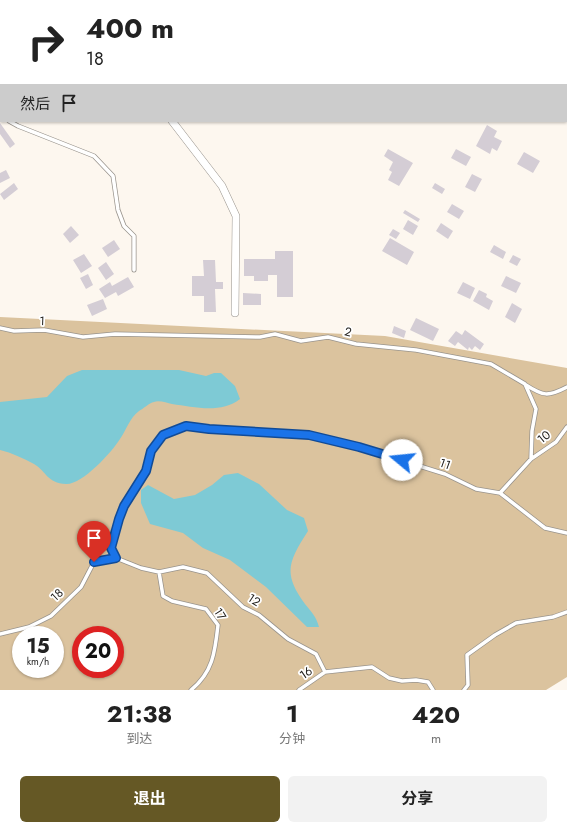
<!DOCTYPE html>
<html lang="zh">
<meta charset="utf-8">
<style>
body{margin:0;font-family:Jost,"Noto Sans SC",sans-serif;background:#f2f2f2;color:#222;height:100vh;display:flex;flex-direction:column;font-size:15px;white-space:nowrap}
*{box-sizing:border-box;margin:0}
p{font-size:13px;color:#767676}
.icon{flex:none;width:22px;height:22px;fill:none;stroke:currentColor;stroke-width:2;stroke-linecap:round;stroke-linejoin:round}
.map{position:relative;height:690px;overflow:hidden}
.panel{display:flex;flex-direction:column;background:#fff;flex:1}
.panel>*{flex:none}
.hud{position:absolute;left:0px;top:0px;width:567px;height:122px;box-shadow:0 1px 3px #0004;background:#fff;color:#222;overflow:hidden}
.speed{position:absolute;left:12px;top:626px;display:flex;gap:8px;font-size:20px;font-weight:700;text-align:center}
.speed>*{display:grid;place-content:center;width:52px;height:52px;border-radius:50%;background:#fff;box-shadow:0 1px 3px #0004;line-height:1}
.speed small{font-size:10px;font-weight:400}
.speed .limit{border:6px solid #d22;background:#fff;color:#111}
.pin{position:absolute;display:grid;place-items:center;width:34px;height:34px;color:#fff;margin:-41px -17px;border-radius:50% 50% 50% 0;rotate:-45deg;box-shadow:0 0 4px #0007}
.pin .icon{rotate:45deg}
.me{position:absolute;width:44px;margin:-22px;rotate:287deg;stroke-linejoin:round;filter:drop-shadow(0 0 3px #0008)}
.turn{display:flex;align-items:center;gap:14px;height:84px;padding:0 20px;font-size:18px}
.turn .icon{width:52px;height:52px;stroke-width:2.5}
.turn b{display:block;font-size:28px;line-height:34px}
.then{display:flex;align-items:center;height:38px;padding:0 20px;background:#0003;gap:8px;font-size:15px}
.eta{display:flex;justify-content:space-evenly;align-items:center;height:68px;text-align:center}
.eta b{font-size:24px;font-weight:700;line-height:28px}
.action{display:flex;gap:8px;margin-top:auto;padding:8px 20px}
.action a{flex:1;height:46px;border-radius:6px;background:#655825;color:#fff;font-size:16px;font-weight:700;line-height:46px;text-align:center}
.action a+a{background:#f2f2f2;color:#222}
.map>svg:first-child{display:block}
.green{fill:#dbc39e;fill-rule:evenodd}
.water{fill:#7ecad5}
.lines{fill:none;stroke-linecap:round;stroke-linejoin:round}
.stream{stroke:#7ecad5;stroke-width:2}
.building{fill:#d4cdd5}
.service-casing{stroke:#99948d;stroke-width:5}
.minor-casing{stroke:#99948d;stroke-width:8}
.secondary-casing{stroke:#99948d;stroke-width:12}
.path{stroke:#bbb6b0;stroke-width:1;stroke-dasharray:4 2;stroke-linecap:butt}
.service{stroke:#fff;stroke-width:3.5}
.minor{stroke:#fff;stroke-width:7}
.secondary{stroke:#fff;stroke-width:11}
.route-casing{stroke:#114b97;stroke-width:10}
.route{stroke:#1a73e8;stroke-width:7}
.labels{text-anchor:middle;stroke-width:3.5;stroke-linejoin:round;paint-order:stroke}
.street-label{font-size:12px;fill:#23211e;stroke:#fff}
</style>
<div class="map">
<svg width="567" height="690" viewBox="0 0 567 690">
<rect width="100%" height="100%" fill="#fdf7ef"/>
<path class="green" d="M0,317L385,336L567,368V677L546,690H0ZM21,635H55V669H21ZM81,635H115V669H81Z"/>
<path class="water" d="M82,370H179L206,376L214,373H221L235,386L240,399C221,414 194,407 172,404C167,403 159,400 154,402C149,403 143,409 139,411C129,419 127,429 120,439C112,452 82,485 66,484C47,483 47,472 34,464C23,458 12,453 0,450V402L47,397L67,376Z
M238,473L259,484L287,510L304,518L308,531C289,561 282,573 305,604C312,613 316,616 319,627H307L266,587L230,560L203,548L183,533L150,524L141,503V490L148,485L174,499L195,495L212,485L224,475Z"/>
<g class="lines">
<path class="stream" d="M486,0L487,1
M566,51H567"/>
</g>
<path class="building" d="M0,123L15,144L10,148L0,134Z
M487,125L497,131L494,137L502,141L497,151L492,148L490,154L476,146Z
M388,149L413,163L399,186L388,180L392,172L389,170L393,162L384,156Z
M456,149L471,157L466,166L451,158Z
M524,152L540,161L533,173L517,164Z
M6,170L10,178L0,183V173Z
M472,174L482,179L475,192L465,187Z
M14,183L18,189L4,200L0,194Z
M435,183L445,189L442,194L432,188Z
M452,204L464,211L459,219L447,212Z
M405,210L420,219L418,222L403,213Z
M408,220L418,226L413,235L403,229Z
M441,223L453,231L448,239L436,231Z
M71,226L79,235L70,243L63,234Z
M393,229L400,233L396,239L389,235Z
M390,238L414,252L407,265L382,251Z
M114,240L120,249L108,257L102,248Z
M494,245L506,252L503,259L490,252Z
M275,251H293V297H277V275H268V281H254V276H244V259H275Z
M84,254L92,266L81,273L73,260Z
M513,255L521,259L517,266L509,262Z
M203,260H215L216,282H223V289H215L216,312H204V296H192V276H204Z
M106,262L114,274L106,280L98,268Z
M88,274L93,285L86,289L80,278Z
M506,276L521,283L516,293L501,286Z
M128,277L134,287L118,296L116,292L105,298L99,289L110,282L112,286Z
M463,282L475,288L470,299L457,293Z
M479,290L487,294L486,297L493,301L489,310L473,301Z
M243,293L261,294V305H243Z
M103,299L107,309L92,316L87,305Z
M512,303L522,309L515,323L505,317Z
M416,318L439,329L433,341L410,330Z
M394,326L406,331L404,338L392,333Z
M465,330L484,344L480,350L475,346L472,350L469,347L468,350L458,342L455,346L448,341L456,331L462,335Z"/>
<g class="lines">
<defs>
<path id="service" d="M0,116L1,117
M9,121L18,126L94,156L113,176L118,210L124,226L134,236V270
M0,328L14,331L44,330L83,337L115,334L260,337L275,334L301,341L328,337L356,344L416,350L491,364L525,384L536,409L532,431L531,459
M526,385C543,396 548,397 567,387
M500,493L531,459L556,442L567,427
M500,493L545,528L567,533
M116,558L111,548L124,506L147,471L151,451L163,435L186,426L209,429L309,435L359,447L445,474L476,489L500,493
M116,558L141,568L159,572L183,567L207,573L243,607L259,615L288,639L316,654L325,672
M159,572L163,596L172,601L206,609L218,625C215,652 213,672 191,690
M0,634L29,627L51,616L81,587L94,562L116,558
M299,690L325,672L372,667L389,678L402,681L416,680L428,682L433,690
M464,690L468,685L467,655L495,635L516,623L553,617L567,612"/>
<path id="minor" d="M56,0L57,1
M172,121L222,186L236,216L235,313"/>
<path id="secondary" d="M549,0L551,1
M565,0L567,2
M566,10H567"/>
</defs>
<use href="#service" class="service-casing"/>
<use href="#minor" class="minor-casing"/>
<use href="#secondary" class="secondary-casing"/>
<path class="path" d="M353,0L354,1
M480,0L482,1
M446,1L447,0
M566,57H567
M566,109H567"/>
<use href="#service" class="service"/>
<use href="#minor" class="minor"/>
<use href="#secondary" class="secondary"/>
</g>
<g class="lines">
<defs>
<path id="route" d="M94,562L116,558L111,548L119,519L124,506L146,471L151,451L163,435L186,426L209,429L309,435L359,447L402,460"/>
</defs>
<use href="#route" class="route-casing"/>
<use href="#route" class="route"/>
</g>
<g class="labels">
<g class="street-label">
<text transform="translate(42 321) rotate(2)" y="4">1</text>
<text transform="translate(348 332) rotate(14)" y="4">2</text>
<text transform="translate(544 437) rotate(-39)" y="4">10</text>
<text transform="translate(445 464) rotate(20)" y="4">11</text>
<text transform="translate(57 595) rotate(-43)" y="4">18</text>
<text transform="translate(254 600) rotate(33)" y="4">12</text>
<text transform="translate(220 614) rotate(58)" y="4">17</text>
<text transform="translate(306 673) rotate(-34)" y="4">16</text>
</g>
</g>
</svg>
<div class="speed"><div>15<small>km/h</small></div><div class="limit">20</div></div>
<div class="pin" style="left:94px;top:562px;background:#d93025"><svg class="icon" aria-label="arrive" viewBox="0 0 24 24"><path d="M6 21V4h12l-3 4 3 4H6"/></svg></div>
<svg class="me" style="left:402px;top:460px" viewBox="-20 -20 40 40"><circle r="19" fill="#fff"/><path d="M0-13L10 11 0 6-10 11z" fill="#1a73e8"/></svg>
<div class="hud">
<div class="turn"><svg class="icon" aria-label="right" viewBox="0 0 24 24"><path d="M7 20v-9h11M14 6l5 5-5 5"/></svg><div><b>400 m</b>18</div></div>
<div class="then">然后<svg class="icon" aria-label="arrive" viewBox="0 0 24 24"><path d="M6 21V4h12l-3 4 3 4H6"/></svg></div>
</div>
</div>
<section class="panel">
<div class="eta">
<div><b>21:38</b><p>到达</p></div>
<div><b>1</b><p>分钟</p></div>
<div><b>420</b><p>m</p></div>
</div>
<div class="action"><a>退出</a><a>分享</a></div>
</section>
